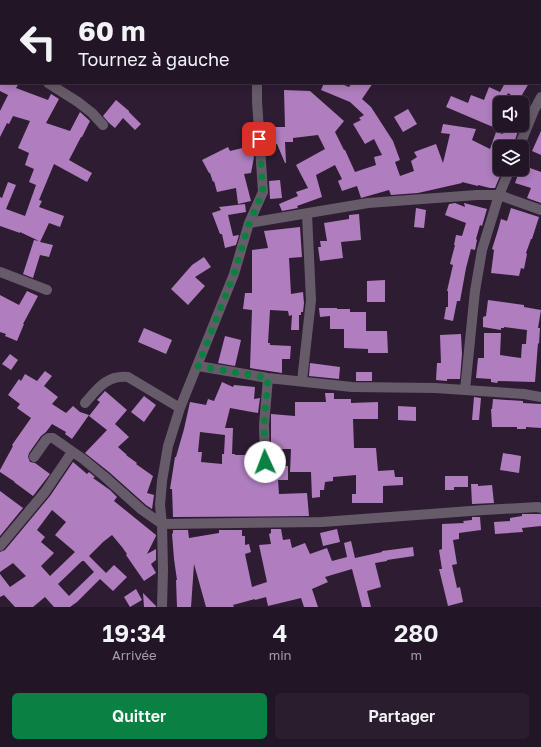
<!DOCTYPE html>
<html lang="fr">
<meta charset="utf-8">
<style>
body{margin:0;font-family:"Golos Text",sans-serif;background:#2a1e2e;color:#f1f3f6;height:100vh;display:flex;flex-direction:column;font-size:15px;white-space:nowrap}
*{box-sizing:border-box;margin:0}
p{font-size:13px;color:#a29fa7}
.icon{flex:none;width:22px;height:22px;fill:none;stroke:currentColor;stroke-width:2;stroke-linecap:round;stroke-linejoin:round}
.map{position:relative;height:607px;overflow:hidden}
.panel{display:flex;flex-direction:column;background:#221526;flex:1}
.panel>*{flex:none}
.hud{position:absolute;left:0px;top:0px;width:541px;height:84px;box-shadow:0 2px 10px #0003,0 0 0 1px #3f3443;background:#221526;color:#f1f3f6;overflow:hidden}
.buttons{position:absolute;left:493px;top:96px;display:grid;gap:8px}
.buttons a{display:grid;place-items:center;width:36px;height:36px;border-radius:6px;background:#221526;box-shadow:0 2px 10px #0003,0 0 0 1px #3f3443;font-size:20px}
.pin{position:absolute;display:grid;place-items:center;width:34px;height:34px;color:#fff;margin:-17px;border-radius:8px;box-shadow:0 2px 6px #0006}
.me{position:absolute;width:44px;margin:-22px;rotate:358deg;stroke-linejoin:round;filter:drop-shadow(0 0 3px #0008)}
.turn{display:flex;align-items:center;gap:14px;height:84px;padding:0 12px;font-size:18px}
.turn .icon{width:52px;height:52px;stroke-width:2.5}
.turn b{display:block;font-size:28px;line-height:34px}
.eta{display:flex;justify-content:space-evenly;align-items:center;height:68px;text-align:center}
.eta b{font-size:24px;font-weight:600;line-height:28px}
.primary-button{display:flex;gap:8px;margin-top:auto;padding:8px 12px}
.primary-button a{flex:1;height:46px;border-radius:6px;background:#0b8043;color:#fff;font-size:16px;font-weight:600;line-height:46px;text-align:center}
.primary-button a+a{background:#2a1e2e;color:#f1f3f6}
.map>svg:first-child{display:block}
.building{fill:#b07ebe;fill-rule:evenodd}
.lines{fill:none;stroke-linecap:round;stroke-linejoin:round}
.minor{stroke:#665c69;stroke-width:10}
.route{stroke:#0b8043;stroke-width:7;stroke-dasharray:0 12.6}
</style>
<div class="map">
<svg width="541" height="607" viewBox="0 0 541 607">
<rect width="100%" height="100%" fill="#2e1c33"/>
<path class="building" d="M0,83H19L16,88L48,100L51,94L59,99L46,123L70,131L80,112L90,121L82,137H81L69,160L92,173L87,182L54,164L39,200L42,201L39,207L64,216L60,227L49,223L40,242L53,245L49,257L40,255L33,278L23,274L34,240L39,241L20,232V233L0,226V197L2,198L8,182L16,185L6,209L25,216L36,185L29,182L34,169L25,165L29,153L18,148L30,121L13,116L9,124L7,123L0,137V111L8,95L0,91Z
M324,83H339L349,87L352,83H373L362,99L371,107L393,141L400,160L395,162L400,176L414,171L411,161L417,157L414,152L436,144L443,163L450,134L441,133L443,124L476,129L472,140L490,149L496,132L503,134L505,126L518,131L514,143L507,140L504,147H500V169H503L495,188H490L478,185V186L462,182V183L418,193L391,195L389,190L361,198L357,186L342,191L338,181L342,179L335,165L316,175L322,197L297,206L298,208L282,211L279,204L298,196L296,192L308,188L296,165L325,149L318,135L293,138V142H285L286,163H285L277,144L273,145V142H272L271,127H285L284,90L310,91L344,121L335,132L344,150H345L355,172L376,165L374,157L382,155L374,139L365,144L353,124L361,120L359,118L364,115L350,102L321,90Z
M505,83H529L519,100L508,93L503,103H500V130L446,107L451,96L468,103L471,95L484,100L489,87L500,92Z
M116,100L129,111V112L141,124L135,130L123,118L115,128L109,123L103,116Z
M408,109L417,124L403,132L394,117Z
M541,131V155L532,151Z
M251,146L254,157L251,173L244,174L251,201L238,204L236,188L217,192L214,181L213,182L210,173H209L202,160L228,147L230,151Z
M522,165L541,172V203L527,198L531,188L515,183L520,169H522Z
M280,180L282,198L270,199L269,181Z
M455,203L465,207L464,203L487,209L482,226L480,225L476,239L477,240L475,250L471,249L466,268L460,301H457L453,321L444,319L446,307H448V291H447L453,265L450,264L455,245H454L456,235L462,236L466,223L445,215L449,204Z
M245,204L246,212L228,215L233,236L239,235L236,245L225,248L222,234H220L212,213L221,210L219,207Z
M416,208L426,210L424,228L414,227Z
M511,208L539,217L532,239H531L526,253L527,254L524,269L521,268L519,276L491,273L494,250L492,249L498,230L501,219L507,221Z
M359,214L361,240L341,242L343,258L320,261L318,247H321L320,241H327L324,223L349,219V215Z
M300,227L302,257L289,258L291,294L303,292L304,303L303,312H301V315H299V330H291L292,315L289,316L288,311L270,310L268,343H270V345L291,346L290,359H282V373L250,368L252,310L243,309L245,293H252V250L268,248L264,231Z
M204,257L211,267L195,277L205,286L188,305L171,289L192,265Z
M385,280V302H367V281Z
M27,291L38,296L23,324H24L17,341L5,336L6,334L0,332V295L19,305Z
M488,300L524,305V307L541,310L538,328H540L539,344L538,343L535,382L498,381L497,383L491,382V379L476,378L478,358H484V333H501L500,355L521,358L522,344H526L527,330L504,327V328H501V330L483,327V317L486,316Z
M319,308H337V309H350V312H366V331H387L388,353H368V349L344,348V329H330V316L320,317Z
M144,328L172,340L166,354L138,342Z
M461,334L462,354L460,379H447V381L436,380L437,363H441L440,335Z
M225,336L241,340L235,366L218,363Z
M10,354L18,360L11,370L2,364Z
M310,363L340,367L339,379L309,376Z
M45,371L52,376L44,386L58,397L52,404L66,413L73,406L80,412L89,415L72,439L65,434L66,432L52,424L46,432L41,436L29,453L28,457L30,462L35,463L50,474L33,496L14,482H15L0,472V470L13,446L12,445L31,418L17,408L20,404L8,395L19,379L21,381L25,374L37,381Z
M356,372H372V381H356Z
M222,382L233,387L234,385L255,387L254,399L260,398L258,413L230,408L225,428H233L232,454H235V455H258L259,475L279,472V466H288V480H278L279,494L307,493L309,516L173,517L172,489H170L175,457H176L184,429L190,402L206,405L208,399L214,401ZM200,432L225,435L224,454H222V464L201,462L202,452H198Z
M105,391L127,410L115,424L129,437L118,447L127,455H126L137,463L136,464L153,476L147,493L154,495L152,509L146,505L109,472L85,453L107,430L89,416L100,402L97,400Z
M325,393H334V399H351V403L378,402V419H353L354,448H376L378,471L394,470L395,477H403V485L383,486V503H352V494H356V475L333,477V481L325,482L324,490H320V497L312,498L311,472H290L291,449H271V414L295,416V402H326Z
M144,396L156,405L144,422L131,412Z
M474,397L481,398L479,420H472Z
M493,399L523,401V403L541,404V428L526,427V429H517V427H492L491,409H492Z
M398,406L416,407V421L398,420Z
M503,453L521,456L519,473L500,470Z
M73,462L87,474L89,472L95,477L93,478L110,490L117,497L114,501L156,535V536L147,554L156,549V560L151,564L156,573L144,581L126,555L127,554L122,547L112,535L103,542L89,556L106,573L114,565L127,577L113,591L100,579L77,602L70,607H54L45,597L33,607H15L4,595L0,597V574L10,587L26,576L13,563L0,572V552L5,550L50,496ZM52,510L66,522L55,535L75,552L50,576L41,566L54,553L41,542L45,537L37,530ZM82,561H84L94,572L69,596L58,584Z
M445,476H468V487H454V490H445Z
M471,484H478V486L492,485L494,503L472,504Z
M0,491L23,508L0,536Z
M522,514H541V526L522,528L523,532L495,534L494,522L510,521V518L522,516Z
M472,517H480L481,530L459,533V539L453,540L457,564L452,565L457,588L460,587L463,602L448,606L439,569H442L439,550L442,549V524L464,523L463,521L472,520Z
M271,529H281L283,540L290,539L292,548L305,543L310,554L327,548L332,561L347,557L344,543L351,541L355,558L382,552V551L413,547L414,556L387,560V561L375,563L381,587L367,591L371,607H362L352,569L325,577L328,582L312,589L318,607H304L301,598L268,606L266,597L255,600V599L233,605L234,607H206L194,564L191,607H177L176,580H177L174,559L172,534L173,533V530H188L189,538L219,533V530H242V536H245V545L249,544L251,552L245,554L252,587L267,582L259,545L271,544L269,534L271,533Z
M337,529L340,542L323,546L320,533Z
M136,589L142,600L130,607L124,597Z
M143,593L156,606V607H144Z"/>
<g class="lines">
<path class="minor" d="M148,0L149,1
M228,0V1
M53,1L54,0
M0,56H1
M48,83L78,102L92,113L103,125
M519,147L534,110L541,97
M249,223L368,203L477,195H499L541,210
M0,272L47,290
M198,366L268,378L352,387L435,388L465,390L524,394L541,397
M302,381L311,300L307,214
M465,390L475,291L482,250L499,195L510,169
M85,403C98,388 107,375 128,377L180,408
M34,457L46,440L49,438H53L83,459L105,477L142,510L162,524L322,522L484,510L538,507L541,508
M265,461L264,425L268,378
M0,546L45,492L72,452
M162,607L163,570L162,524L160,505L162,481L168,446L180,408L234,274L249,223L263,192L257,101V83"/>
</g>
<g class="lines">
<path class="route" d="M259,139L263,192L249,223L234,274L198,366L268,378L264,425L265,462"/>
</g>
</svg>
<div class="buttons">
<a><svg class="icon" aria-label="sound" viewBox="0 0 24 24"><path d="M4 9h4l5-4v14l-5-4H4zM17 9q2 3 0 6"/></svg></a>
<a><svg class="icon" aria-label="layers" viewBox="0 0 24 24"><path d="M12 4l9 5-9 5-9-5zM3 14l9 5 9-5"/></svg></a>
</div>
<div class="pin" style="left:259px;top:139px;background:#d93025"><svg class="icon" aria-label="arrive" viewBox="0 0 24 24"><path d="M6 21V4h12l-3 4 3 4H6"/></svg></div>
<svg class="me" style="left:265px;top:462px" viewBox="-20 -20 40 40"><circle r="19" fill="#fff"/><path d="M0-13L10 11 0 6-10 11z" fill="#0b8043"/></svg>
<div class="hud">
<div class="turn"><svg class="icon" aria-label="left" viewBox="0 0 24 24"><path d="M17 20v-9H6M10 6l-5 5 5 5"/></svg><div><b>60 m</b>Tournez à gauche</div></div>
</div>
</div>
<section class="panel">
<div class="eta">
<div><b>19:34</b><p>Arrivée</p></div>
<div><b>4</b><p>min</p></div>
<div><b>280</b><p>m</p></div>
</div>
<div class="primary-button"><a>Quitter</a><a>Partager</a></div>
</section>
